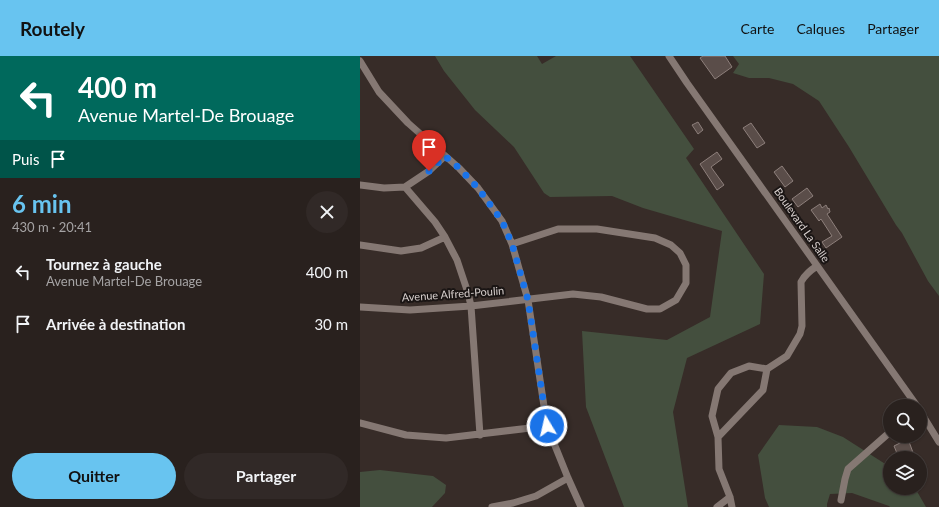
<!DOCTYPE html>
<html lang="fr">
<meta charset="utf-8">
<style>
body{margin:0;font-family:Lato,sans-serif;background:#312927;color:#f1f3f6;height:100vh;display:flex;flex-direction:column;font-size:15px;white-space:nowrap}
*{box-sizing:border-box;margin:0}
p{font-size:13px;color:#a5a3a4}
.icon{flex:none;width:22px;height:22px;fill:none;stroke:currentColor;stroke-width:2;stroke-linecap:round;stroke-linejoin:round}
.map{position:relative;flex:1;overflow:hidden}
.side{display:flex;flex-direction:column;background:#29211e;width:360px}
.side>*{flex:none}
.top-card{background:#00695c;color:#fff;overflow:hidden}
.controls{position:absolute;left:523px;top:343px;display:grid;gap:8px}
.controls a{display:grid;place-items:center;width:44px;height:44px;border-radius:50%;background:#29211e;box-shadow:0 1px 3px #0004,0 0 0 1px #453e3c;font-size:20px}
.pin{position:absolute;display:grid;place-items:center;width:34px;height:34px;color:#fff;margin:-41px -17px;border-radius:50% 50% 50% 0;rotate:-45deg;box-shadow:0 0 4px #0007}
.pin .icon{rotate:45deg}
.me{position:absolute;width:44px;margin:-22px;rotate:351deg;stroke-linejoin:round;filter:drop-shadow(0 0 3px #0008)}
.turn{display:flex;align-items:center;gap:14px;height:84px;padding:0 12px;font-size:18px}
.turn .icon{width:52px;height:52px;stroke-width:2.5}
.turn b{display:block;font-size:28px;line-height:34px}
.then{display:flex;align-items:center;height:38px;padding:0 12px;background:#0003;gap:8px;font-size:15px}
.round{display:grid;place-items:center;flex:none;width:42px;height:42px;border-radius:21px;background:#312927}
.head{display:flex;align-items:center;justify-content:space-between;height:68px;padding:0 12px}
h1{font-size:24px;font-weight:700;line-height:30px;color:#68c4f0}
.action{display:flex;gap:8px;margin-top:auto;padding:8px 12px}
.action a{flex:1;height:46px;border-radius:24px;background:#68c4f0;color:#111;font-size:16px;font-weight:700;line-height:46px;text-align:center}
.action a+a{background:#312927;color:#f1f3f6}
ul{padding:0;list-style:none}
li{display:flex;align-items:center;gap:12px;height:52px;padding:0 12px}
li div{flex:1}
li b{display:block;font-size:15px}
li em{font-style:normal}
header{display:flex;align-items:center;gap:24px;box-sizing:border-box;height:56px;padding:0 20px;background:#68c4f0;color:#111}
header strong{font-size:19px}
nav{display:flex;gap:22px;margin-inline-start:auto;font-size:14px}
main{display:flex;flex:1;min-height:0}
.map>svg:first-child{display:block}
.green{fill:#444f3e}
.building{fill:#5a4d49;stroke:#8d7f7b}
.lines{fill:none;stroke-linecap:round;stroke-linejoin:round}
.minor{stroke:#857873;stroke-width:7}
.route{stroke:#1a73e8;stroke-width:7;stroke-dasharray:0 12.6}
.labels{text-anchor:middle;stroke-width:4;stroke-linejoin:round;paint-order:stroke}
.street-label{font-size:11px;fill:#d7cfcd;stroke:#1a1514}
</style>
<header>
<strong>Routely</strong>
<nav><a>Carte</a><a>Calques</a><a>Partager</a></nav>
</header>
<main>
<section class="side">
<div class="top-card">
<div class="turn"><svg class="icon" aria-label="left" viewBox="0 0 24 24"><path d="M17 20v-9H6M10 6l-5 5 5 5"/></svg><div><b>400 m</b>Avenue Martel-De Brouage</div></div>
<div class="then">Puis<svg class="icon" aria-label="arrive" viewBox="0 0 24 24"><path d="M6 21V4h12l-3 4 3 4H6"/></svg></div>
</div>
<div class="head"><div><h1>6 min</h1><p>430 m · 20:41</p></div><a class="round"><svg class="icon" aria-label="close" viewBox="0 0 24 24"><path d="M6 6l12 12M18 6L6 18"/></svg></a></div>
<ul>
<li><svg class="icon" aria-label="left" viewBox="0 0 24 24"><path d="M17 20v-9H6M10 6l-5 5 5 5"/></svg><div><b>Tournez à gauche</b><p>Avenue Martel-De Brouage</p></div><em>400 m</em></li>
<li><svg class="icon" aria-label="arrive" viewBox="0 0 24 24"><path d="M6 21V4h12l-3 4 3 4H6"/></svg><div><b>Arrivée à destination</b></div><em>30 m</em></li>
</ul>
<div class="action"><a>Quitter</a><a>Partager</a></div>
</section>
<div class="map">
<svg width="579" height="451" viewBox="0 0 579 451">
<rect width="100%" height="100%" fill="#372c28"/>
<path class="green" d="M75,0H177L182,8L196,0H270L334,93L326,102L404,218L400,268L327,302L313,356L328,451H264L226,351L222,275L307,284L350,261L362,175L283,152L252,140L190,141L184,137L154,91L115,54L84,15Z
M373,0H579V240L568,225L542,177L536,169L489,91L459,45L433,28L409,22H389L373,17L379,8Z
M419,369L457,371L483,381L530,411V432H555L566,451H530L529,450L492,437L470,438L467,448V451H409L405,442L398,399Z
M20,414L73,420L86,429L85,437L72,451H0V416Z"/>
<path class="building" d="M343,0H365L372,11L355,23L340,2Z
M338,66L343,74L338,78L332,69Z
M391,67L405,87L397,92L383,72Z
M357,96L362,103L351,111L364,129L357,134L340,108Z
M422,110L433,125L425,131L414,116Z
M447,132L453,140L438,151L432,143Z
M460,148L462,152L466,149L468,153L469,152L470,156L467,158L482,181L466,192L462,186L472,180L461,163L459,165L451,154Z
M548,383L555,402H539L534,390Z"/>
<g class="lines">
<path class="minor" d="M309,0L327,27L557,350
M0,5L19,36L48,67L99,112L118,132L142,165L152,188L168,244L187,370L208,422L221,451
M0,129L24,132L45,131L69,115L85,100
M45,131L75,166L85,181L97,204L108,237L111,250L120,379
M0,189L41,195L61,192L85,181
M0,251L50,254L111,250L213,238L241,241L287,253H300L316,244L326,227V209L320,197L311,189L295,182L237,173H198L152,188
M560,355L579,386
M0,367L46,379L86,382L187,370
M358,381L352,360L358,333L371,317L389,310L407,313
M481,444L485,423L488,413L530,376
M132,451L153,447L176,440L208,422
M357,451L370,441
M372,451L370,441L359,413L358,381L403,334L407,313L427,300L440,278L442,270L441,226C445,218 451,214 457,210"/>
</g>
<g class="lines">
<path class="route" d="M69,115L85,100L99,112L118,132L142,165L152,188L168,244L187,370"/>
</g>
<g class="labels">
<g class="street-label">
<text transform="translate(442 169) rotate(55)" y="4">Boulevard La Salle</text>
<text transform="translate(93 238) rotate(-4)" y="4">Avenue Alfred-Poulin</text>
</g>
</g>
</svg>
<div class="controls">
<a><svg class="icon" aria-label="search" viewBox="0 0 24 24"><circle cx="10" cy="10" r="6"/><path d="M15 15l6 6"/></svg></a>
<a><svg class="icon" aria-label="layers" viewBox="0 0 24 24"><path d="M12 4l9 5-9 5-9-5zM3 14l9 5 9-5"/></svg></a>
</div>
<div class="pin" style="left:69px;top:115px;background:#d93025"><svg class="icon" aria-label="arrive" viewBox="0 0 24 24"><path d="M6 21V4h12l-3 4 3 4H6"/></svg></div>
<svg class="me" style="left:187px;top:370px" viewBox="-20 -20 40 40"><circle r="17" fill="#1a73e8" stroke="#fff" stroke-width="3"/><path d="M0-11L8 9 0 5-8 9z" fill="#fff"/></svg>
</div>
</main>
